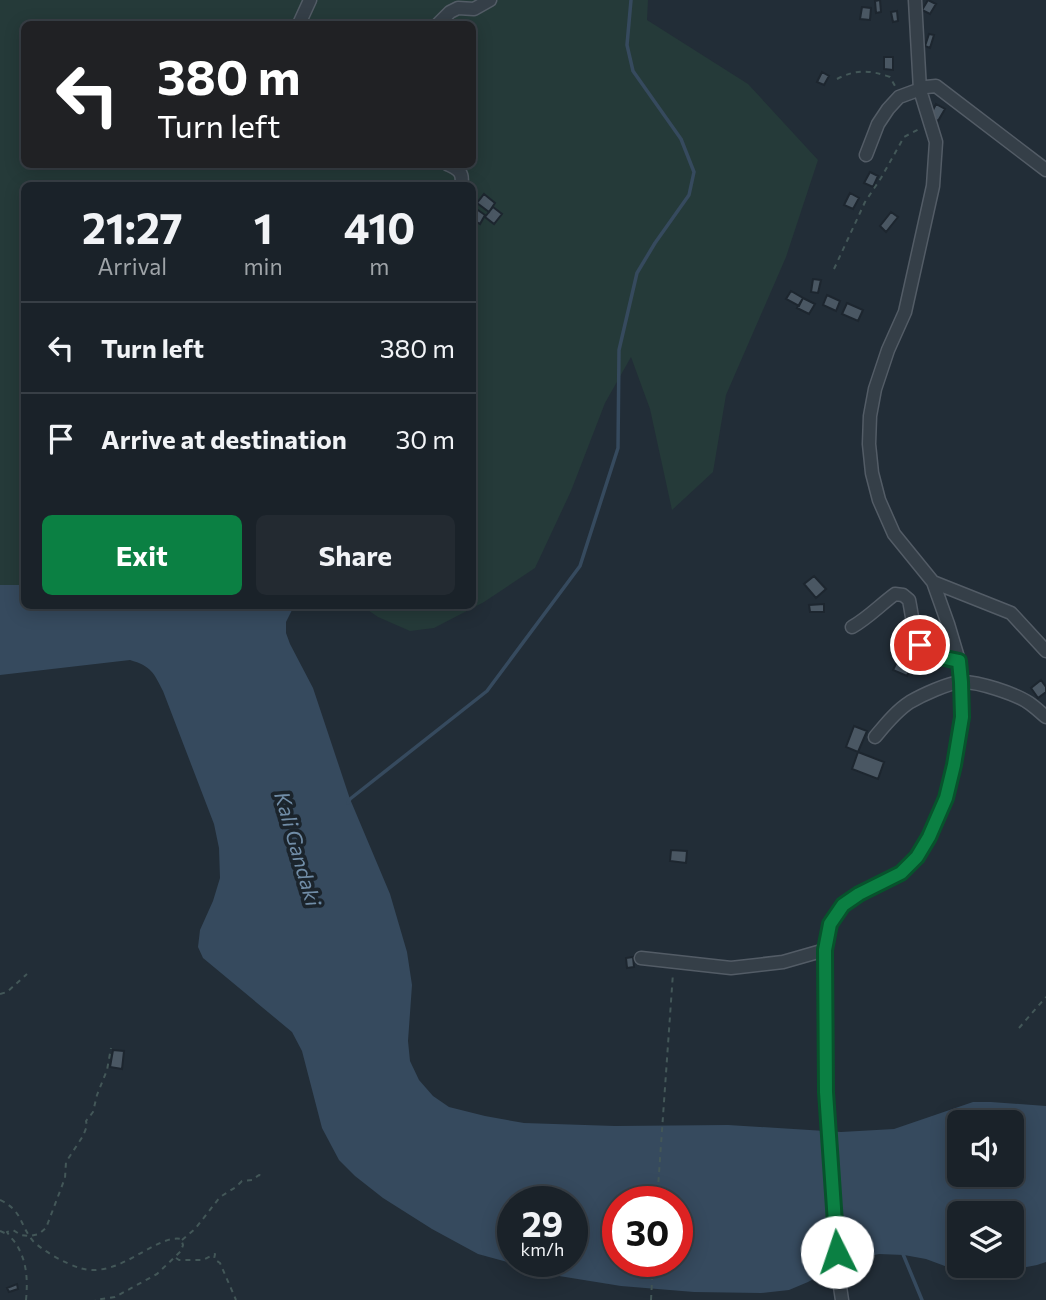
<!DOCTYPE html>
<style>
body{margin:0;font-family:Commissioner,sans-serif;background:#232a31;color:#f1f3f6;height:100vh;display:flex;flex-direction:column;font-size:26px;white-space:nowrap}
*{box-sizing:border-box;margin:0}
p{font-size:23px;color:#9fa4a8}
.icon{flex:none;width:38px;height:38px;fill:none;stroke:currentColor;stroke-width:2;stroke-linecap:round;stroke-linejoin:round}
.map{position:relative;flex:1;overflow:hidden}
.panel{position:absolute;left:21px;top:182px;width:455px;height:427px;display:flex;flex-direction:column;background:#1a2229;border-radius:10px;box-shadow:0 4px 18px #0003,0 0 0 2px #383f46}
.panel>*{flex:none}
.banner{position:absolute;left:21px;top:21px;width:455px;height:147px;border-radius:10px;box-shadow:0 4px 18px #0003,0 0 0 2px #383f46;background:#202124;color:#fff;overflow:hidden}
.fabs{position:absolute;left:947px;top:1110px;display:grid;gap:14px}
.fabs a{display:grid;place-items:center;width:77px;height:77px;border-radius:10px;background:#1a2229;box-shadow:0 4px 18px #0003,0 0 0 2px #383f46;font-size:35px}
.speed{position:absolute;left:497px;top:1186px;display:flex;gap:14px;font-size:35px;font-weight:700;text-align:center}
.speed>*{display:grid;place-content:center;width:91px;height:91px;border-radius:50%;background:#1a2229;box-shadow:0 4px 18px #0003,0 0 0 2px #383f46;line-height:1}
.speed small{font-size:18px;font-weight:400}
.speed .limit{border:10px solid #d22;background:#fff;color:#111}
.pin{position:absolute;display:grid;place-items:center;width:60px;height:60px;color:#fff;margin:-30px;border:4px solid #fff;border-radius:50%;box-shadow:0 2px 7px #0007}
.me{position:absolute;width:77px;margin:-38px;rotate:356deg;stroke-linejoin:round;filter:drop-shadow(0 0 5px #0008)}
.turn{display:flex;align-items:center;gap:24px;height:147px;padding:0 21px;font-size:32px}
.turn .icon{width:91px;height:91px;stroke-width:2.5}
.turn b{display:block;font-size:49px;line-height:60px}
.eta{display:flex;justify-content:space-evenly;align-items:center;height:119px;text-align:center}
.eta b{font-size:42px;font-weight:700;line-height:49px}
.cta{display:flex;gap:14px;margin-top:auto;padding:14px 21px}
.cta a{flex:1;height:80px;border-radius:10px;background:#0b8043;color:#fff;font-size:28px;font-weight:700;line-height:80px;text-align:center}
.cta a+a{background:#232a31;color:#f1f3f6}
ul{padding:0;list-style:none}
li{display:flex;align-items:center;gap:21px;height:91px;padding:0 21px;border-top:2px solid #383f46}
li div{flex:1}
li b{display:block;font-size:26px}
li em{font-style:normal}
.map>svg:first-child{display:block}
.green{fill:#253a39;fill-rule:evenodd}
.water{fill:#364a5e;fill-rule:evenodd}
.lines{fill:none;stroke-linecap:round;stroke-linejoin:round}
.stream{stroke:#364a5e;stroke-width:3.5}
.building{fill:#4a5763;stroke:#1d262f;stroke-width:2}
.minor-casing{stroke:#535c66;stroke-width:15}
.path{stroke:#435758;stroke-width:2;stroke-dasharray:5 5;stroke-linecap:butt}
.minor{stroke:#353f48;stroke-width:12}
.route-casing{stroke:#07532c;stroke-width:18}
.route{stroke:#0b8043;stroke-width:12}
.labels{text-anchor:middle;stroke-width:7;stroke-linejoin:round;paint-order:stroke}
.water-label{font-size:21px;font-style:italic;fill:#718da7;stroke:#1b242c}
</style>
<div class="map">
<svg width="1046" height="1300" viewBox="0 0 1046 1300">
<rect width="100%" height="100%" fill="#222d37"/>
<path class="green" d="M0,0H648L647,20L748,84L818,160L786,257L726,395L713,472L672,510L650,409L631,357L605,403L571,491L535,568L484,602L434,628L410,631L378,617L362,606H472V186H24V585H0ZM24,24H472V164H24Z"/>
<path class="water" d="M0,585H24V606H294L286,622V633L290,644L313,688L350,799L390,894L407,952L412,985L408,1041L410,1061L419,1080L433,1096L449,1107L485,1116L524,1123L615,1126L728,1125L841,1132L894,1129L973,1102H991L1046,1106V1262L1037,1265L983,1275H969L926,1259L904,1255L879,1254L847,1261L808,1282L789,1290L761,1293L694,1292L621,1286L559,1276L478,1254L432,1229L383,1198L355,1176L339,1160L322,1128L302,1051L292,1032L203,958L198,947L200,930L213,901L220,878L219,848L214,824L163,691C154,673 151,666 130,660L0,675ZM959,1122H1012V1174H959ZM513,1202H572V1262H513ZM618,1202H677V1262H618ZM959,1213H1012V1265H959Z"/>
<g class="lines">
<path class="stream" d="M348,803L350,799L487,691L580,566L618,448L619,350L637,273L655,243L689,195L694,172L681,139L633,71L627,45L631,0
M903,1254L922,1300"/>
</g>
<path class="building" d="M880,0L881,12L876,13L875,1Z
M928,0L936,4L930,14L922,10Z
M862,7L871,8L870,20L860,19Z
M897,11L898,21L893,22L891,12Z
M929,34L934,35L930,48L925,46Z
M884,57H893V70L884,69Z
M822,72L829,76L824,85L817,82Z
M936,104L945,109L938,121L930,116Z
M870,172L878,176L873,187L864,183Z
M850,193L859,198L853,209L844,205Z
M484,194L495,203L489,212L477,203Z
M493,207L502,214L494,224L485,217Z
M475,208L485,215L480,224L472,219V212Z
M891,212L898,217L886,232L880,226Z
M813,279L821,280L818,293L811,292Z
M791,291L803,298L799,306L786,299Z
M827,295L840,301L836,311L823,305Z
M803,298L815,304L809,314L797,308Z
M847,303L863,310L858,321L842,314Z
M814,576L826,589L816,598L804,584Z
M824,604V612H810L809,605Z
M900,655L914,661L907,676L893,670Z
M1041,680L1046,687V692L1038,698L1031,688Z
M854,726L867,731L858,752L846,747Z
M858,752L884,762L878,779L852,769Z
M671,850L687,851L686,863L670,861Z
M633,957L634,967L627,968L626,958Z
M113,1050L124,1051L122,1069L110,1067Z
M17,1284L18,1289L9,1292L7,1288Z"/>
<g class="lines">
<defs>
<path id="minor" d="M299,24L310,0
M438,24L450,12L458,8L474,9L490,0
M866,155L878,124L888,109L899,97L926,87L936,86L1046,170
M447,164C459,169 464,173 461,186
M933,582L1011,613L1046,651
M852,627C868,618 880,605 895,594L903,595L909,600C917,641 912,652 959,661
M875,737C885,725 896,711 910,702C922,695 948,683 961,682C977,681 1016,694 1029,703C1035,707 1040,712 1046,717
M641,958L731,968L783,962L825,950
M842,1300L839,1280L826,1092L825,950L830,924L843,905L859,893L901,873L917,857L929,837L946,798L954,765L962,717L961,682L959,661L948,624L933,582L894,534L879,500L872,473L869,444L870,416L875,389L888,350L905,312L933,186L936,142L920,90L915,0"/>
</defs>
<use href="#minor" class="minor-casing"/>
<path class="path" d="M837,79C856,69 870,70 890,77L895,86
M834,269L865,202L881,178L904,137L919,129
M0,994L7,992L27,974
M1019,1028L1046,997
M0,1200C23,1211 19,1224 33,1241C43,1251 66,1264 80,1268C119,1280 155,1234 181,1239L183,1245L181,1251L157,1274L115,1297L95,1300
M657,1202L673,973
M0,1231L7,1234
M182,1240L195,1229L220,1197L236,1187L242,1181L252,1180L259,1175L263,1176
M176,1258L179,1260H203L215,1254L214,1259L220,1263L236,1300
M26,1300C28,1279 27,1259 14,1241C11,1238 9,1235 7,1232L13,1230L21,1235L30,1236L39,1234L46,1228L65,1178L66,1162L83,1136L87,1126L86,1121L93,1112L97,1095L107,1070L111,1048
M651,1300L653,1262"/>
<use href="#minor" class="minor"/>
</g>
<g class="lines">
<defs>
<path id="route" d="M837,1252L826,1092L825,950L830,924L843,905L859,894L901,873L917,857L929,837L946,798L954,765L962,717L961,682L959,661C944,658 932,656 920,645"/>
</defs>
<use href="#route" class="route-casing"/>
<use href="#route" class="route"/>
</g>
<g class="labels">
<g class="water-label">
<text transform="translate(297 849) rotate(74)" y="7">Kali Gandaki</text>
</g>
</g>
</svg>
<div class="fabs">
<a><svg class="icon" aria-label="sound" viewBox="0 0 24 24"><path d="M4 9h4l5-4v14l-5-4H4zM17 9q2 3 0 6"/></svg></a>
<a><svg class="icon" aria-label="layers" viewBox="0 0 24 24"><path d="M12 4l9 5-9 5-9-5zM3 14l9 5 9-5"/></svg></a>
</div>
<div class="speed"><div>29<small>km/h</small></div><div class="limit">30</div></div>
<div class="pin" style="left:920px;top:645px;background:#d93025"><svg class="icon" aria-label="arrive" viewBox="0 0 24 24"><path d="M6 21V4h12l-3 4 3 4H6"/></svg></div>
<svg class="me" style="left:837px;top:1252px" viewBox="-20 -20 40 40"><circle r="19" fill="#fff"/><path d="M0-13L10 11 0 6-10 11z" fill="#0b8043"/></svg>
<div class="banner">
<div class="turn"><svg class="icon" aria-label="left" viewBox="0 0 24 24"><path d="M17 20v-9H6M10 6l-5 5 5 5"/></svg><div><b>380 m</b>Turn left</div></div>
</div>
<section class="panel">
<div class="eta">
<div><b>21:27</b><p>Arrival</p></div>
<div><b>1</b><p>min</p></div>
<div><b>410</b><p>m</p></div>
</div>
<ul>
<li><svg class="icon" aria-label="left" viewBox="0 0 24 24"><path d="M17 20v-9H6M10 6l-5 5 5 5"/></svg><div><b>Turn left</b></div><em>380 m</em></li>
<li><svg class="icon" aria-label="arrive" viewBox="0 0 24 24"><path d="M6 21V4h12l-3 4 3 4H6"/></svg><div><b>Arrive at destination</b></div><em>30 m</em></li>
</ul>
<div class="cta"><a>Exit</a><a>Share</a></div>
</section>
</div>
